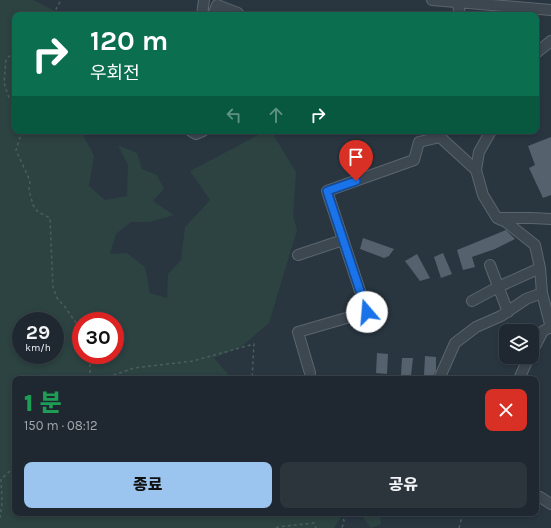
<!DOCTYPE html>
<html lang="ko">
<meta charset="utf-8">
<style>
body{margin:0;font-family:Karla,"Noto Sans KR",sans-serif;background:#2c343c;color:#f1f3f6;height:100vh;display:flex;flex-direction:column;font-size:15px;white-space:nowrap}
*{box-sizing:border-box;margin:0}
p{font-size:13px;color:#a1a6ab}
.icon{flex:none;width:22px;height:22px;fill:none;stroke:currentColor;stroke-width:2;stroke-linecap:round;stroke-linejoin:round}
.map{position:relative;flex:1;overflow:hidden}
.panel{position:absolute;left:12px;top:376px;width:527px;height:140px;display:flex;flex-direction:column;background:#1f2830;border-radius:8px;box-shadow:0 2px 6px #0003,0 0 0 1px #3c444c}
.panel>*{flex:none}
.top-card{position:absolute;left:12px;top:12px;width:527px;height:122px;border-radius:8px;box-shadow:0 2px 6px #0003,0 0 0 1px #3c444c;background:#0b6e4f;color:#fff;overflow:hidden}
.fabs{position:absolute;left:499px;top:324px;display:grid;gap:8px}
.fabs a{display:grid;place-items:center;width:40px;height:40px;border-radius:8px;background:#1f2830;box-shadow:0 2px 6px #0003,0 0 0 1px #3c444c;font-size:20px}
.speed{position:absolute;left:12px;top:312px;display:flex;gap:8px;font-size:20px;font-weight:700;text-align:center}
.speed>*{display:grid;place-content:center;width:52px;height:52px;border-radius:50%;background:#1f2830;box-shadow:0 2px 6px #0003,0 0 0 1px #3c444c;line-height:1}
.speed small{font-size:10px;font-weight:400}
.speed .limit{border:6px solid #d22;background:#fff;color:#111}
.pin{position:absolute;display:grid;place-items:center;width:34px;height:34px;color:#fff;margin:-41px -17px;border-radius:50% 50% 50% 0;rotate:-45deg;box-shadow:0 0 4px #0007}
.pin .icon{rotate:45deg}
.me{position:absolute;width:44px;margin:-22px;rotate:342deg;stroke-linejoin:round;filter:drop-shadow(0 0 3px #0008)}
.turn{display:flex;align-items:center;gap:14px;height:84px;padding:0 12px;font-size:18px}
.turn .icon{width:52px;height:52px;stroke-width:2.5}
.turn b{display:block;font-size:28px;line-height:34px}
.lanes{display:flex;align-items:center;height:38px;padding:0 12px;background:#0003;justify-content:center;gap:20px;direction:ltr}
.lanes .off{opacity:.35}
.round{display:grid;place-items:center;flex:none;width:42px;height:42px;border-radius:8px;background:#2c343c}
.head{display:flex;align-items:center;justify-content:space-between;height:68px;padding:0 12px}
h1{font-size:24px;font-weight:800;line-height:30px;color:#1e9e55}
.action{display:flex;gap:8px;margin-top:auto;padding:8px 12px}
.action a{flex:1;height:46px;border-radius:8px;background:#9bc5ee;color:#111;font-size:16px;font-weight:800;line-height:46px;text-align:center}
.action a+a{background:#2c343c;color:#f1f3f6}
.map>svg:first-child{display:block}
.green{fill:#2c4341;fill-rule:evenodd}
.building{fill:#55616d}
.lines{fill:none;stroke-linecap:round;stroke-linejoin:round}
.minor-casing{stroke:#5b656d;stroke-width:12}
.path{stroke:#4b5e5f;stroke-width:1.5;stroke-dasharray:3 3;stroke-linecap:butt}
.minor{stroke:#3d4750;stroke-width:10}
.route-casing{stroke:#114b97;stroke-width:10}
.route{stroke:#1a73e8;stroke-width:7}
</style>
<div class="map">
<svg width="551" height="528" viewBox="0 0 551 528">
<rect width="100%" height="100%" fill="#293640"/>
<path class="green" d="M0,0H33L63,15H15V131H81L94,156L89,186L105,200L127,196L128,165L118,145L137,153L142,169L157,175L164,189L153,201L174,215L150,222H131L116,234L110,254L127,253L145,267L150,293L167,298L168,274L181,260L185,227L210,200L190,171L266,131H271L296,172L293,215L297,230L269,323L241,347L214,358L232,379H15V513H339L340,519L334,528H0ZM21,321H55V355H21ZM81,321H115V355H81Z
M360,513H380L381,524L371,528Z"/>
<path class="building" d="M551,137V195L543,198L529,168L535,165L528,146Z
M506,230L515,239L495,249L472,257L475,267L463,270L457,250Z
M363,238L394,249L389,256L384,258L360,249Z
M443,253L452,274L441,278L434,257Z
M417,254L430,278L420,281L405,261Z
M377,353L388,354L387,374L376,373Z
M425,356L436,357V371L433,376H424Z
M402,358H413L411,376L401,375Z"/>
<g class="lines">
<defs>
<path id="minor" d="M432,0L551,10
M457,0L460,15
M202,15L204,0
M213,15L217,5L238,13
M536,53L551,41
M191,131L196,134L203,131
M491,131L479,152L476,170L483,195L497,218L506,222L535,245L540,268L542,293L551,328
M499,218H532L551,219
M298,255L343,240
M490,265L508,312
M472,301L498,287L540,268
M532,352L543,331L551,327
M310,373L298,332L367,312L327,191L414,160L419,142L440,137L476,170
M439,379L455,343L476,327L501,316L526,299L542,293
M519,379L529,357
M536,496L540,497L551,504"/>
</defs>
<use href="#minor" class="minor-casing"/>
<path class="path" d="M53,15L61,0
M15,44V48
M15,52L6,59L4,83L9,98L15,101
M22,131L16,150L30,181L29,190L33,205L38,212L50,218L53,287L57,298L65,307L81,330
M90,379V355
M102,379L134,368L193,361L254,344L252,379
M342,513L344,521L342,528
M0,518L2,503L1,479L11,470L15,465
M276,528L278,527L314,523L316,528
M459,528L463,513"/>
<use href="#minor" class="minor"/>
</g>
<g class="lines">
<defs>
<path id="route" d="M356,181L327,191L367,312"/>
</defs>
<use href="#route" class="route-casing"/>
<use href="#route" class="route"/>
</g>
</svg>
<div class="fabs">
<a><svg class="icon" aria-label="layers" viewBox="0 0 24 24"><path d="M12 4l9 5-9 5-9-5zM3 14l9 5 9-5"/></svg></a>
</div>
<div class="speed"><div>29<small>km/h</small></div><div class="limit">30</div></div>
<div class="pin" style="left:356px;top:181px;background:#d93025"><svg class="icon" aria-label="arrive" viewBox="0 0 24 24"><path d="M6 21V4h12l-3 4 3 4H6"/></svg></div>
<svg class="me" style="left:367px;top:312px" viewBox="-20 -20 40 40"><circle r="19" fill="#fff"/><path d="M0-13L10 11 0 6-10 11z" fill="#1a73e8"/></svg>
<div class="top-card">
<div class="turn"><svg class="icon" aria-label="right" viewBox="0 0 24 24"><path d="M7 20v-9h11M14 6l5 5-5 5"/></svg><div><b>120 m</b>우회전</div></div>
<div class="lanes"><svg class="icon off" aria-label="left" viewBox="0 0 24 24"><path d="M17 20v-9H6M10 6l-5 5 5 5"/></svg><svg class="icon off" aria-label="ahead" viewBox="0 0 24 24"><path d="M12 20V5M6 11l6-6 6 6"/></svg><svg class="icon" aria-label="right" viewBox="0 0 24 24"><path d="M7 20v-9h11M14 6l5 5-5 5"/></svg></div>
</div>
<section class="panel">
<div class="head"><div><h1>1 분</h1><p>150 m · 08:12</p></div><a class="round" style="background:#d93025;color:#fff"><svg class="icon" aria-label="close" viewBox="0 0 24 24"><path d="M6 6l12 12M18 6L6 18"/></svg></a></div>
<div class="action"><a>종료</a><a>공유</a></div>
</section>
</div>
